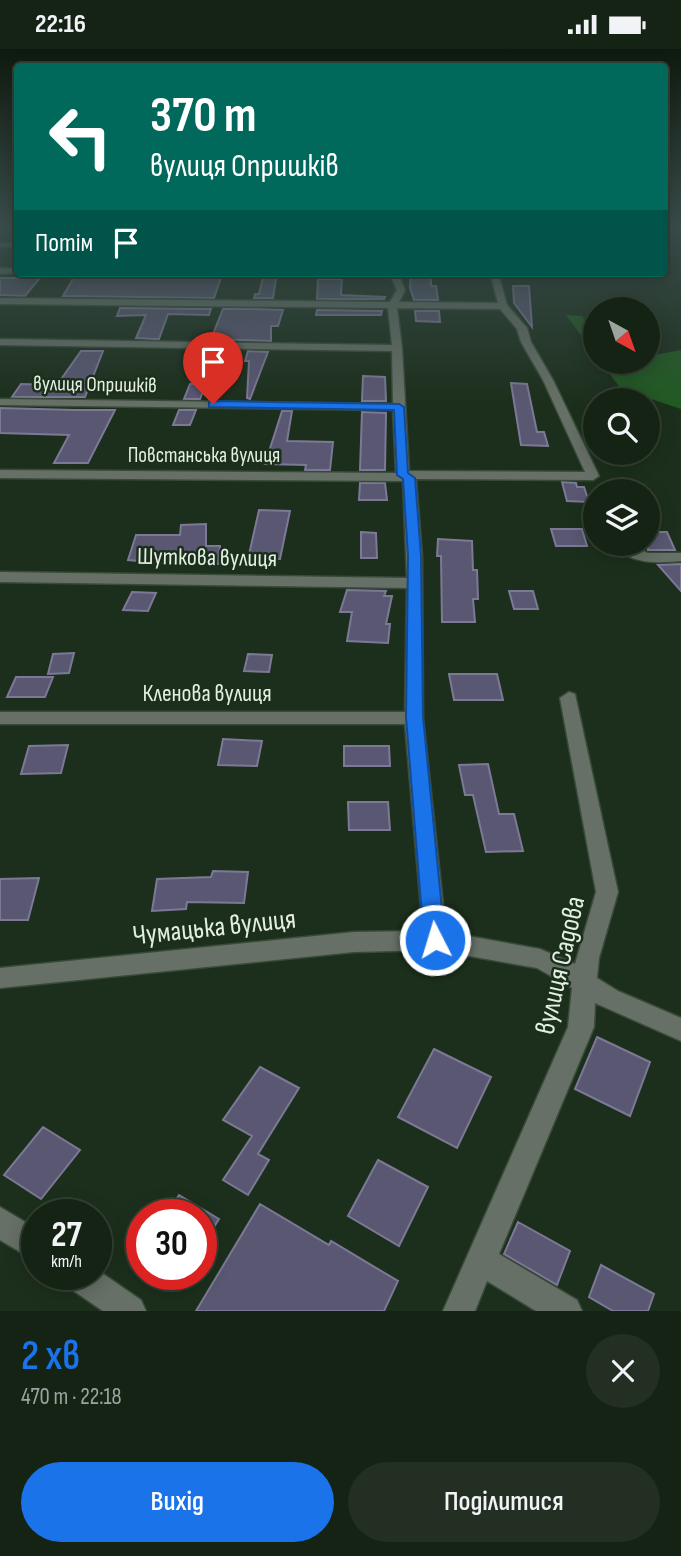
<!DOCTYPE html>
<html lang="uk">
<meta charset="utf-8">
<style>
body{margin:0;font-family:"Sofia Sans Condensed",sans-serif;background:#222f22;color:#f1f3f6;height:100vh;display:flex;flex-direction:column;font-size:26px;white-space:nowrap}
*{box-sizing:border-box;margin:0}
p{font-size:23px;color:#9da4a0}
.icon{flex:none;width:38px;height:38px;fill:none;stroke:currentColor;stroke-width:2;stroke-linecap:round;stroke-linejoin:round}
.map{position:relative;height:1262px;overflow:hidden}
.side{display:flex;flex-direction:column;background:#152315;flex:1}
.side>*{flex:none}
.banner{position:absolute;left:14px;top:14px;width:654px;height:214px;border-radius:7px;box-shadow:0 4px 18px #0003,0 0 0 2px #344034;background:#00695c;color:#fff;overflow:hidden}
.needle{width:46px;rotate:140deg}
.tools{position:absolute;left:583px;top:248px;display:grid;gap:14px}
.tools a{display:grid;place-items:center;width:77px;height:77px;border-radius:50%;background:#152315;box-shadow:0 4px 18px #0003,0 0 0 2px #344034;font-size:35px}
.speed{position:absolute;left:21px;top:1150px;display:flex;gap:14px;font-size:35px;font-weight:700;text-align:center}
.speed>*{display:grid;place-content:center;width:91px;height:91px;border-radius:50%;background:#152315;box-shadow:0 4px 18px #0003,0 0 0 2px #344034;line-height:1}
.speed small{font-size:18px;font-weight:400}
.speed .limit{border:10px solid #d22;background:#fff;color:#111}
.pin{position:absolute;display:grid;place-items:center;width:60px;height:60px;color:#fff;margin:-72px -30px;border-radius:50% 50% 50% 0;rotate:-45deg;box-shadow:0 0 7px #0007}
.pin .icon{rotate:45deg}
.me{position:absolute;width:77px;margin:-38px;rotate:355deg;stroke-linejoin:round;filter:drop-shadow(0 0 5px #0008)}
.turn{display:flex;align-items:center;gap:24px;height:147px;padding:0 21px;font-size:32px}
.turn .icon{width:91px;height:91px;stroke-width:2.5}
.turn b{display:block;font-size:49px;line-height:60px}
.then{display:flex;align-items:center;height:66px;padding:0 21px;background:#0003;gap:14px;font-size:26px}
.round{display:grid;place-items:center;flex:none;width:74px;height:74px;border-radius:37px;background:#222f22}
.summary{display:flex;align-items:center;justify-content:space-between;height:119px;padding:0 21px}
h1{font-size:42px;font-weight:600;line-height:52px;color:#1a73e8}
.button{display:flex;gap:14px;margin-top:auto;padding:14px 21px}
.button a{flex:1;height:80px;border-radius:42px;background:#1a73e8;color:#fff;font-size:28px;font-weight:600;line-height:80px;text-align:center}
.button a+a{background:#222f22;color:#f1f3f6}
.status{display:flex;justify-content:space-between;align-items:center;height:49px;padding:0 35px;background:#152315;direction:ltr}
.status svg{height:19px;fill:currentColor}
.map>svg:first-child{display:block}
.green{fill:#225a23}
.building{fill:#5a5772;stroke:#7c7996;stroke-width:2}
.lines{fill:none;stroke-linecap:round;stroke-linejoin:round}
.minor-casing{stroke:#384a38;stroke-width:3}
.minor{fill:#667066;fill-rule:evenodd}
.route{fill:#1a73e8;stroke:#114b97;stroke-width:2}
.labels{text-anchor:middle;stroke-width:5;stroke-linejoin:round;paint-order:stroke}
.far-street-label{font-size:21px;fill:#e3efe2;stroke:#1c2f1c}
.street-label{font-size:24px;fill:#e3efe2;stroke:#1c2f1c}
.near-street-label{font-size:28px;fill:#e3efe2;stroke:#1c2f1c}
</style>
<div class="status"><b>22:16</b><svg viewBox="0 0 49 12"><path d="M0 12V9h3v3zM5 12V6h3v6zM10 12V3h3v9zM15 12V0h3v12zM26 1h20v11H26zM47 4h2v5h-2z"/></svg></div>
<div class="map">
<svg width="681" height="1262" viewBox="0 0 681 1262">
<rect width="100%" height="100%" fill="#1c2f1c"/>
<path class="green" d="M566,266L582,267L595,284V305Z
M681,301V360L621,340L601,313H648V307Z"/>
<path class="building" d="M264,224H277L273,249H254L255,245H259Z
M411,224H431V237H436L438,251H414L410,239Z
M74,228L95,229H221L214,249L63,247Z
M0,229H40L25,247L0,246Z
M318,230H342L341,246L385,248L384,250H317Z
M513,237H529L532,278L514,254Z
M120,259L211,260L209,266L168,265L159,290H154L136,289L146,266L117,267Z
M223,260H253L283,261L278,277H271V292L211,290Z
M317,261L382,262L381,266H316Z
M415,262H439L440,273L416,272Z
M81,302H103L85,348H12L21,335L57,336Z
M248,302L268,303L250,350L247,349L249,312H245Z
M363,327L385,328L386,352H362Z
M511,334L527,335L537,383H544L548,397L521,396Z
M190,335H206L200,350H184Z
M0,359L75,361H115L88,414H54L69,386L0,384Z
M179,361H196L190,376H173Z
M282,362H292L287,392L333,393L330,421H305L306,416L265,415Z
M362,363L386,364L385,421H360Z
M562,433L576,434L577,438H584L589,453L567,452Z
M360,434H385L387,451H359Z
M259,461L290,462L280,510H248Z
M206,475V497H220L218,515H197L199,505L164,506L162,514L128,511L136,486H180L181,476Z
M551,480H582L587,497H556Z
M361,483L376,484L377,509H361Z
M648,483H667L675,501H648Z
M438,490L472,492L473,521H477L478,550H473L475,573H442L441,507H437Z
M681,515V542L658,516Z
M347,541L386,542L384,547H392L386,575H390L388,594L347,592L352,563H340Z
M509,542H533L538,560H514Z
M132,543L156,544L148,562L123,561Z
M74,604L69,624L48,625L53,605Z
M248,605L272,606L269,623L244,622Z
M449,625H497L503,651H454Z
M16,628H53L45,648H7Z
M223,690L262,692L257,717L218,716Z
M68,696L61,724L21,725L29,697Z
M344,697H389L390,717H344Z
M488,715L499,765H514L523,802L486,803L473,746H465L459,716Z
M348,753H388L390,781H349Z
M213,822L248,823L244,854L187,853L186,860L152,862L157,830L211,828Z
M39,829L28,871H0V830Z
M597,988L650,1013L630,1067L575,1040Z
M434,1000L491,1028L457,1099L398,1068Z
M260,1018L299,1039L258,1105L269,1111L248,1146L223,1131L252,1087L223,1071Z
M43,1078L80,1101L41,1150L4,1126Z
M378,1111L428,1138L399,1197L348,1167Z
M179,1146L219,1170L201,1198V1166H166Z
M260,1155L329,1196L331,1192L398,1232L384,1262H196Z
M518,1173L570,1202L557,1236L504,1205Z
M601,1216L654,1245L648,1262H613L589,1248Z"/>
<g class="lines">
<defs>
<path id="minor" d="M0,194H18V198H0Z
M0,219H18V224H20L0,225Z
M292,224H398L405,241L399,253L498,254L490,224H498L507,256L527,279L531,293L553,331L599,427L593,431L416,430L422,507L423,669L446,883L540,900L575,915L596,843L560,649L569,643L575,645L618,843L599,909L597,929L618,942L681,969V992L595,954L594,978L499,1205L577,1251L582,1262H536L487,1232L475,1262H443L568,978L572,939L537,919L435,901L354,903L0,939V919L354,883L423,882L405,675H0V663H405L407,539L0,533V523L407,529L403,432L0,429V421L396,424L393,361L0,356V350L393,355L392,302L0,296V290L392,296L388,259L0,255V249L390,253L397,241L391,228L296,227ZM397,259L500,260L517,280L521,293L543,331L585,423L409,422L402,299Z
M613,495H629L648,504H681V512C657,514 630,516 613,495Z
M0,1158L37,1180V1213L0,1191Z
M96,1220L141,1251L146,1262H103L65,1236L61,1225H96Z"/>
</defs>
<use href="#minor" class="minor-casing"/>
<use href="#minor" class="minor"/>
</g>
<linearGradient id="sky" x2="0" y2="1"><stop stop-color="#0f1a0f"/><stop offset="0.5" stop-color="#3a4d4b"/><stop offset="1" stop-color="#3a4d4b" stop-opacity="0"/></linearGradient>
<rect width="681" height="356" fill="url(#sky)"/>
<path class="route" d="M213,352L399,355L404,358L408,424L415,429L421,507L423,668L445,891L442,897L435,900L427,897L424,891L406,668L408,507L403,430L397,426L394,361L209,358V353Z"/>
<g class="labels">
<g class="far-street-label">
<text transform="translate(95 335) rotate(1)" y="7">вулиця Опришків</text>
<text x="204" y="413">Повстанська вулиця</text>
</g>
<g class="street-label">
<text transform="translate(207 508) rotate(1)" y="8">Шуткова вулиця</text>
<text x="207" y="652">Кленова вулиця</text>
</g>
<g class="near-street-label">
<text transform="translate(214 877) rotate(-6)" y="10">Чумацька вулиця</text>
<text transform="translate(559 916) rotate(-77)" y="10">вулиця Садова</text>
</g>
</g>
</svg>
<div class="tools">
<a><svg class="needle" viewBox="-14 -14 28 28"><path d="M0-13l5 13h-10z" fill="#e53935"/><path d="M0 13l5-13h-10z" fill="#9da4a0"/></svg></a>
<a><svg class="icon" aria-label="search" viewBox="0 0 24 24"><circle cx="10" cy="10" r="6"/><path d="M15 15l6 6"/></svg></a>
<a><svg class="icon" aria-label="layers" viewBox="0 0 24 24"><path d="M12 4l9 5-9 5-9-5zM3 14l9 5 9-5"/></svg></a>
</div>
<div class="speed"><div>27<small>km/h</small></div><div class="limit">30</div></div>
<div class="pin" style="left:213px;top:355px;background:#d93025"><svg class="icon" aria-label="arrive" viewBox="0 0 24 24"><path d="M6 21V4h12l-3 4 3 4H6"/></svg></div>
<svg class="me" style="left:435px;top:891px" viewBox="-20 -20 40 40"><circle r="17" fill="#1a73e8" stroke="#fff" stroke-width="3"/><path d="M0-11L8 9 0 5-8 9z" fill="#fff"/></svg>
<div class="banner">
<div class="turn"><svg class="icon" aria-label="left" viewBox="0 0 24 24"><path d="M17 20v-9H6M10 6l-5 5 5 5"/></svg><div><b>370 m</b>вулиця Опришків</div></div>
<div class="then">Потім<svg class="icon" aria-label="arrive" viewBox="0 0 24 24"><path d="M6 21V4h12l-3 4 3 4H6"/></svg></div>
</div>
</div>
<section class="side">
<div class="summary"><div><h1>2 хв</h1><p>470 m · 22:18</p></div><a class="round"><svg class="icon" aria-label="close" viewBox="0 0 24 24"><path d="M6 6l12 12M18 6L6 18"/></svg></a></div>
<div class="button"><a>Вихід</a><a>Поділитися</a></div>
</section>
